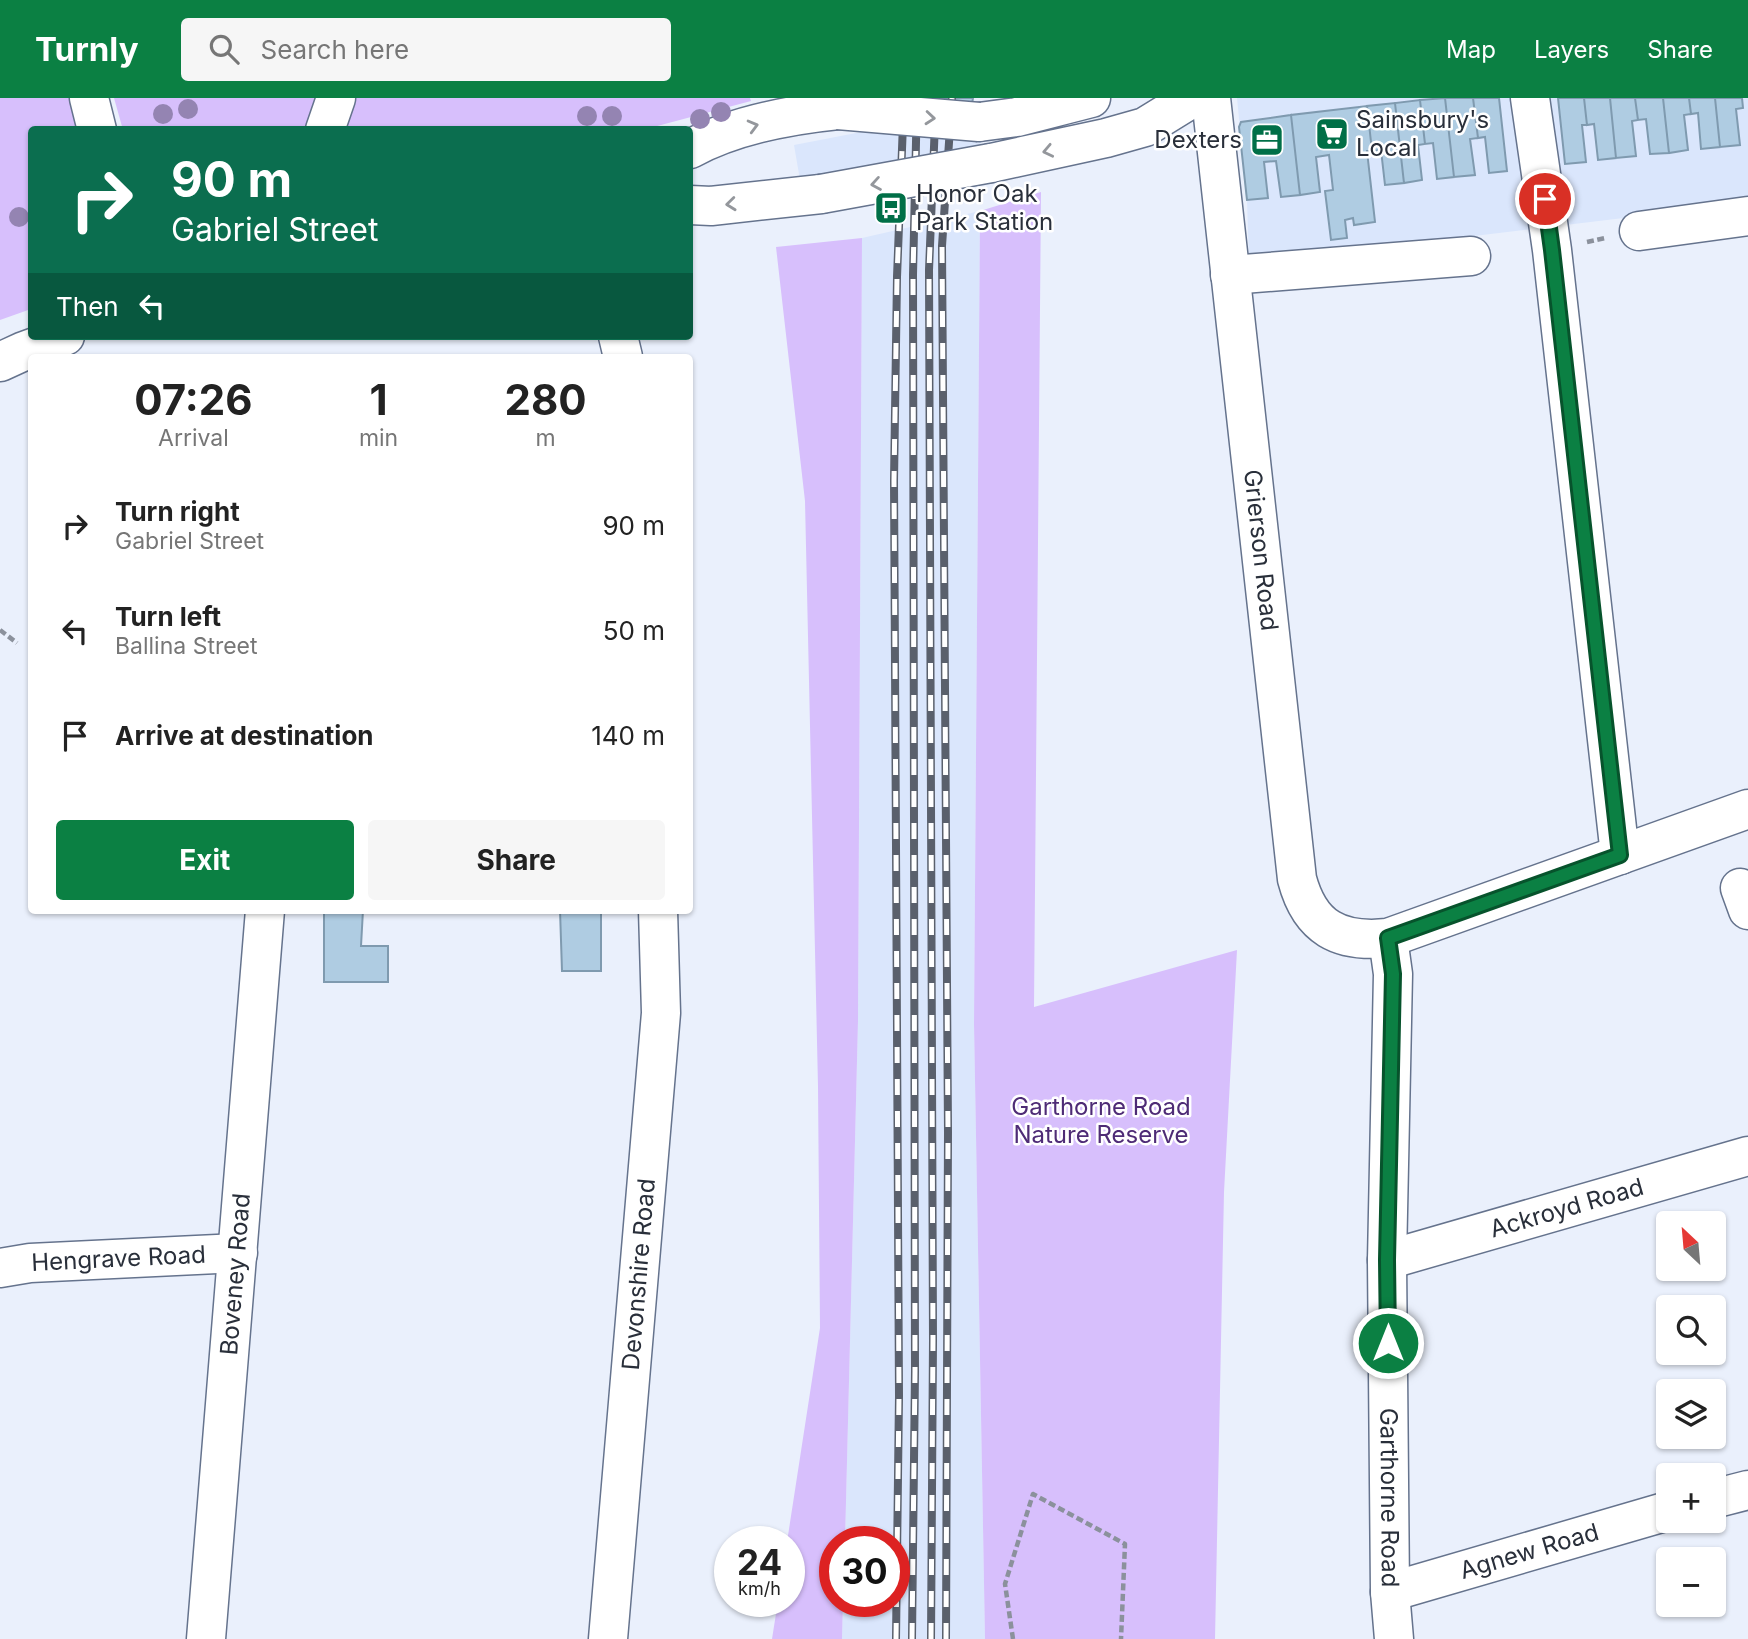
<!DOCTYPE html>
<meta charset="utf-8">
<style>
body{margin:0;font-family:Inter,sans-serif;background:#f6f6f6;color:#222;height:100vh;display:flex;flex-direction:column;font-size:26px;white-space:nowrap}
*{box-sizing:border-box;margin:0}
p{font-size:23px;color:#767676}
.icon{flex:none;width:38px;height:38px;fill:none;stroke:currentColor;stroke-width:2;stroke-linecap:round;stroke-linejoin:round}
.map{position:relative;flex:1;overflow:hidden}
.panel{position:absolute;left:28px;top:256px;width:665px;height:560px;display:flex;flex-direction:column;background:#fff;border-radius:7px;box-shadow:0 2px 5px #0004}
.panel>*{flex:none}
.hud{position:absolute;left:28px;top:28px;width:665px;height:214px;border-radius:7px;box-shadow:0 2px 5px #0004;background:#0b6e4f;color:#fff;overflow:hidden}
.needle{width:46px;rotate:334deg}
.fabs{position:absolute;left:1656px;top:1113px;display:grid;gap:14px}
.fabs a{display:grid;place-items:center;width:70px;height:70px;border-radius:7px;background:#fff;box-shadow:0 2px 5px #0004;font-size:35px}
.speed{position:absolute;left:714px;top:1428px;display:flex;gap:14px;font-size:35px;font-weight:700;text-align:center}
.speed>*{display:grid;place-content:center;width:91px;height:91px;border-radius:50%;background:#fff;box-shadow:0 2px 5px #0004;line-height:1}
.speed small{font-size:18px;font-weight:400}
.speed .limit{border:10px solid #d22;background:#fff;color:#111}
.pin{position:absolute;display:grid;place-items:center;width:60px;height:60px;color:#fff;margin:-30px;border:4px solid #fff;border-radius:50%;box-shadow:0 2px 7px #0007}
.me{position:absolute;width:77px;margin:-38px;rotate:0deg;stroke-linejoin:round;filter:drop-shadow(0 0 5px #0008)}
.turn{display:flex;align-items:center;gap:24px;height:147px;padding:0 28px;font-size:32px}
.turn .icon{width:91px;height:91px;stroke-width:2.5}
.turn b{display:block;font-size:49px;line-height:60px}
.then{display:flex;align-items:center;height:66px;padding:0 28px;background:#0003;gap:14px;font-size:26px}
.eta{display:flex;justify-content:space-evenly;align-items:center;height:119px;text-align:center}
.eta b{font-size:42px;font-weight:700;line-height:49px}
.button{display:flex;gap:14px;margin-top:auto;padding:14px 28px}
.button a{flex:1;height:80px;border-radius:7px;background:#0b8043;color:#fff;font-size:28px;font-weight:700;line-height:80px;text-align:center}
.button a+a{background:#f6f6f6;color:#222}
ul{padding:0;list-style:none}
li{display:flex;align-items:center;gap:21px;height:105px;padding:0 28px}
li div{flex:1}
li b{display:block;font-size:26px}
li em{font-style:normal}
header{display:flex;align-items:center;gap:42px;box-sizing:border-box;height:98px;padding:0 35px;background:#0b8043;color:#fff}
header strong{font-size:33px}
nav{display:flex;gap:38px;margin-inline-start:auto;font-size:24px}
.search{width:490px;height:63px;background:#f6f6f6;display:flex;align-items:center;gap:18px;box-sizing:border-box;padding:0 24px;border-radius:7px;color:#767676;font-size:26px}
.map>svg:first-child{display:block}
.built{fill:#dae6fc}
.green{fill:#d7bffc}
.building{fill:#afcce2;stroke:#7f9aaf;stroke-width:2}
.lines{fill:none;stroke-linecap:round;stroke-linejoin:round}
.minor-casing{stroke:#65738d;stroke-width:41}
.major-casing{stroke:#65738d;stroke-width:41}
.path{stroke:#8b919c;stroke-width:4.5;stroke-dasharray:7 3.5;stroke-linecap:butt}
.minor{stroke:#fff;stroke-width:38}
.major{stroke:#fff;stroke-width:38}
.rail-casing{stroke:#5a606c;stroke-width:8}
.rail{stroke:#fff;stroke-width:5;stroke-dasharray:16;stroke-linecap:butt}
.major-bridge-casing{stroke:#65738d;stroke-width:41;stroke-linecap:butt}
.major-bridge{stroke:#fff;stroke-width:38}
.tree{fill:#9484b2}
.oneway{stroke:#94979c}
.route-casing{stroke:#07532c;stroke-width:18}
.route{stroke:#0b8043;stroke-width:12}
.labels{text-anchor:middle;stroke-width:5;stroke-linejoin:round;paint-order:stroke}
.poi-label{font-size:24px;fill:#292f3a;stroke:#fff;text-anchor:start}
.street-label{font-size:24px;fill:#292f3a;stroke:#fff}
.park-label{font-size:24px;fill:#4e2b76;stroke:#fff}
</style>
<header>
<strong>Turnly</strong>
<div class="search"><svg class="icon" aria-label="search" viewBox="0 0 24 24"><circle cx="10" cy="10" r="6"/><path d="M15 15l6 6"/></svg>Search here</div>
<nav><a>Map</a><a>Layers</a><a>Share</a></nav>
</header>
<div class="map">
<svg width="1748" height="1541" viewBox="0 0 1748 1541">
<rect width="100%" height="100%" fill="#eaf0fc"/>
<path class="built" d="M1237,0H1748V105L1249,165L1247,102Z
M877,31L983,42L978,49L800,82L794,47Z
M980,113L974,926L985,1541H842L843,1503H894V1444H845L858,923L862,140Z"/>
<path class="green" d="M0,0H74L85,31L32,32L31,211L0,222Z
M114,0H750L751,3L646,31L123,32Z
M1041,94L1034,909L1237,852L1224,1094L1215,1541H985L974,926L980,113Z
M862,140L858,923L845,1444H835V1503H843L842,1541H772L778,1503H789V1444H787L820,1230L818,988L805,403L776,149Z"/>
<path class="building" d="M882,0H973L972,6Z
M1445,0H1473L1478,40L1470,41L1475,77L1454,79Z
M1445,0L1454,79L1437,81L1433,45L1425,46L1420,2Z
M1473,0H1499L1507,73L1489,75L1485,39L1478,40Z
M1558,0H1584L1587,27H1582L1586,64L1565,66Z
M1584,0H1610L1616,60L1598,62L1594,26L1587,27Z
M1610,0H1635L1638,22L1632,23L1636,58L1616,60Z
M1635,0H1663L1669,55L1650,56L1646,21L1638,22Z
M1663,0H1689L1691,16L1684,17L1688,52L1669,55Z
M1689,0H1715L1720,49L1701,51L1698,15L1691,16Z
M1715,0H1742L1743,10L1736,11L1740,47L1720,49Z
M1420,2L1425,46L1418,47L1422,82L1404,85L1395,5Z
M1395,5L1404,85L1385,87L1381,52L1372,53L1367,8Z
M1367,8L1372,53H1367L1375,124L1354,127L1353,120L1345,122L1347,140L1331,142L1325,93L1333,92L1329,57L1316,59L1320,94L1300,97L1291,17Z
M1291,17L1300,97L1281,99L1276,63L1264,64L1268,100L1247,102L1239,29L1241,24Z
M324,812H363L361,848H388V884H324Z
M560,812H601V873H562Z"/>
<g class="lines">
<defs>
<g id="minor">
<path d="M89,0L97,32"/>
<path id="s1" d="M1211,0L1297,781C1310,830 1339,845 1388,840L1748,711"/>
<path d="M1530,0L1552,152L1620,757"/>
<path d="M325,32L336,0"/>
<path d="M1639,133L1748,118"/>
<path d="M1230,177L1471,158"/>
<path d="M618,238L623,259"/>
<path d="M1740,790L1748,812"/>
<path id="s2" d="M1388,840L1393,876L1387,1162L1390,1494L1394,1541"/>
<path id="s3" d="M1387,1162L1748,1058"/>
<path id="s4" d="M0,1170L30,1165L238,1155"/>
<path d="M1713,1401L1748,1392"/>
<path id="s5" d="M1390,1494L1668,1413"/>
<path id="s6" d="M206,1541L265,812"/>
<path id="s7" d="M608,1541L661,915L658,812"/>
</g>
<path id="major" d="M979,24L1017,19L1091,0
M690,51C734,27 788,17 838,12
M991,65L1106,40L1145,29L1192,0
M690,107L711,108L821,96
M0,264L24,253L65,238"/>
</defs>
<use href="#minor" class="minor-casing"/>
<use href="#major" class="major-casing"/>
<path class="path" d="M1587,144L1605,140
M0,532L17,545
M1013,1541L1005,1486L1033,1396L1125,1446L1121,1541"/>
<use href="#minor" class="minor"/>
<use href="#major" class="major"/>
<defs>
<path id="rail" d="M896,1541L899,1298L894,383L897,179L904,0
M912,1541L915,1273L913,177L917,0
M931,1541L933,1242L929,172L936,0
M946,1541L948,1034L942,148L952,0"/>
</defs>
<use href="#rail" class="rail-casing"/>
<use href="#rail" class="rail"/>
<defs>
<path id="major-bridge" d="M838,12L979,24
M821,96L991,65"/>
</defs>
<use href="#major-bridge" class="major-bridge-casing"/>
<use href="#major-bridge" class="major-bridge"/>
</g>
<g class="tree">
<circle cx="188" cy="11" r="10"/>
<circle cx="721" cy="14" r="10"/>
<circle cx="163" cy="16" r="10"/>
<circle cx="587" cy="18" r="10"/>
<circle cx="612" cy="18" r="10"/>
<circle cx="700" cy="21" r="10"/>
<circle cx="19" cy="119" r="10"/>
</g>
<defs><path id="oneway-chevron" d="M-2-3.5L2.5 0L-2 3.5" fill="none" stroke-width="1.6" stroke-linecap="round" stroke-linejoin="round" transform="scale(1.75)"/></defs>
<g class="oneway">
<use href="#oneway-chevron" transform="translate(930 20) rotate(5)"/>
<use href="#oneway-chevron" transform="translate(753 28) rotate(-15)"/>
<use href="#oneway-chevron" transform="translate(1048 53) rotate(168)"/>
<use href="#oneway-chevron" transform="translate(876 86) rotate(170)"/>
<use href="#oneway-chevron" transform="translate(731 106) rotate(174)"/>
</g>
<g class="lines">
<defs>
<path id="route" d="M1388,1245L1387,1162L1393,876L1388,840L1620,757L1552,152L1545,101"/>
</defs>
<use href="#route" class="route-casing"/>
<use href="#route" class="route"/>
</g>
<defs>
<symbol id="supermarket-square" viewBox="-11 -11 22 22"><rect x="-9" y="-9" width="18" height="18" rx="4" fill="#006f47" stroke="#fff"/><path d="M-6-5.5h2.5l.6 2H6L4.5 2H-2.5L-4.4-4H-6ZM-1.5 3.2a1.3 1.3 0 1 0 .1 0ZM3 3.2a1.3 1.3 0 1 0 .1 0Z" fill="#fff"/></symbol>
<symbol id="office-square" viewBox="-11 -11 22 22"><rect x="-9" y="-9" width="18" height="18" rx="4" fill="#006f47" stroke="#fff"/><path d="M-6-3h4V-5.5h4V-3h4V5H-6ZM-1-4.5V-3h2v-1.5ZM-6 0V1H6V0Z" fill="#fff"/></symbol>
<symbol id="bus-square" viewBox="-11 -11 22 22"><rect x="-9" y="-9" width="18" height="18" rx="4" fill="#006f47" stroke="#fff"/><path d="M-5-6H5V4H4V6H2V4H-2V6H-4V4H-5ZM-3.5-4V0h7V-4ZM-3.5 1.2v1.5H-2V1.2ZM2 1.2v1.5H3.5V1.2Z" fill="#fff"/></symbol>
</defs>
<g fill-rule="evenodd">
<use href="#supermarket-square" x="1313" y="17" width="38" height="38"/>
<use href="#office-square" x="1248" y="23" width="38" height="38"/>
<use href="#bus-square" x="872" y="91" width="38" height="38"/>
</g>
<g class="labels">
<g class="poi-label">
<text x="1356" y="30">Sainsbury's<tspan x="1356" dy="28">Local</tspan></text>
<text x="1242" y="50" text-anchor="end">Dexters</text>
<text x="916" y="104">Honor Oak<tspan x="916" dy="28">Park Station</tspan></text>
</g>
<g class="street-label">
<text dy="8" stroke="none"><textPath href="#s1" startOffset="455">Grierson Road</textPath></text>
<text dy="8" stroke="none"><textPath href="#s3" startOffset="187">Ackroyd Road</textPath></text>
<text dy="8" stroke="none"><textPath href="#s4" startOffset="119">Hengrave Road</textPath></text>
<text dy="8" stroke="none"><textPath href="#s6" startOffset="366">Boveney Road</textPath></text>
<text dy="8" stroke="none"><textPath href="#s7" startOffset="366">Devonshire Road</textPath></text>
<text dy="8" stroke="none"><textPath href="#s2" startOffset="560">Garthorne Road</textPath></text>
<text dy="8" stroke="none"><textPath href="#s5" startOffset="145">Agnew Road</textPath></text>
</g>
<g class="park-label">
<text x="1101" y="1017">Garthorne Road<tspan x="1101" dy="28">Nature Reserve</tspan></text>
</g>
</g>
</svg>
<div class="fabs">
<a><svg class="needle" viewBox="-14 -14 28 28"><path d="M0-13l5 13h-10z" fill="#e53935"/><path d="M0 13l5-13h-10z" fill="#767676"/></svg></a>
<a><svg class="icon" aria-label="search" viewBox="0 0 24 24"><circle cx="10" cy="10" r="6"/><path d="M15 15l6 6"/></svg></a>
<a><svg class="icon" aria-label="layers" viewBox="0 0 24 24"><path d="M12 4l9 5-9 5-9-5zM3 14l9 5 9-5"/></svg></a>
<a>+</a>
<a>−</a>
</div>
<div class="speed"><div>24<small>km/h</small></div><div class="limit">30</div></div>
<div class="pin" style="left:1545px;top:101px;background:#d93025"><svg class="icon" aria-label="arrive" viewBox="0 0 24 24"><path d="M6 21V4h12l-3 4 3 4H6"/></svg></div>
<svg class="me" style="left:1388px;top:1245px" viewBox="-20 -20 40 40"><circle r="17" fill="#0b8043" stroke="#fff" stroke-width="3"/><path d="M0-11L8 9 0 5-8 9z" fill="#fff"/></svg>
<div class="hud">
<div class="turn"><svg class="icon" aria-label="right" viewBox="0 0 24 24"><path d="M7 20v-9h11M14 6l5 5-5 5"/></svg><div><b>90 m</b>Gabriel Street</div></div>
<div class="then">Then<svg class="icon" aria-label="left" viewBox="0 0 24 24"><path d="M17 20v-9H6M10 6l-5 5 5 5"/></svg></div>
</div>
<section class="panel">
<div class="eta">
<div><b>07:26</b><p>Arrival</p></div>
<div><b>1</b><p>min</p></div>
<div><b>280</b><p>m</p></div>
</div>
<ul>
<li><svg class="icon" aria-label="right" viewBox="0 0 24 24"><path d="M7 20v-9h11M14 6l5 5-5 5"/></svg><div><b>Turn right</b><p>Gabriel Street</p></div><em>90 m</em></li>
<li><svg class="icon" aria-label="left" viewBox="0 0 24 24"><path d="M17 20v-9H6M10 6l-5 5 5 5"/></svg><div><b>Turn left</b><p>Ballina Street</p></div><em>50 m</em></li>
<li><svg class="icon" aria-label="arrive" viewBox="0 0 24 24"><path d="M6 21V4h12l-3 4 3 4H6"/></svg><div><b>Arrive at destination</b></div><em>140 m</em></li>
</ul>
<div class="button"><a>Exit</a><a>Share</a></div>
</section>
</div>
